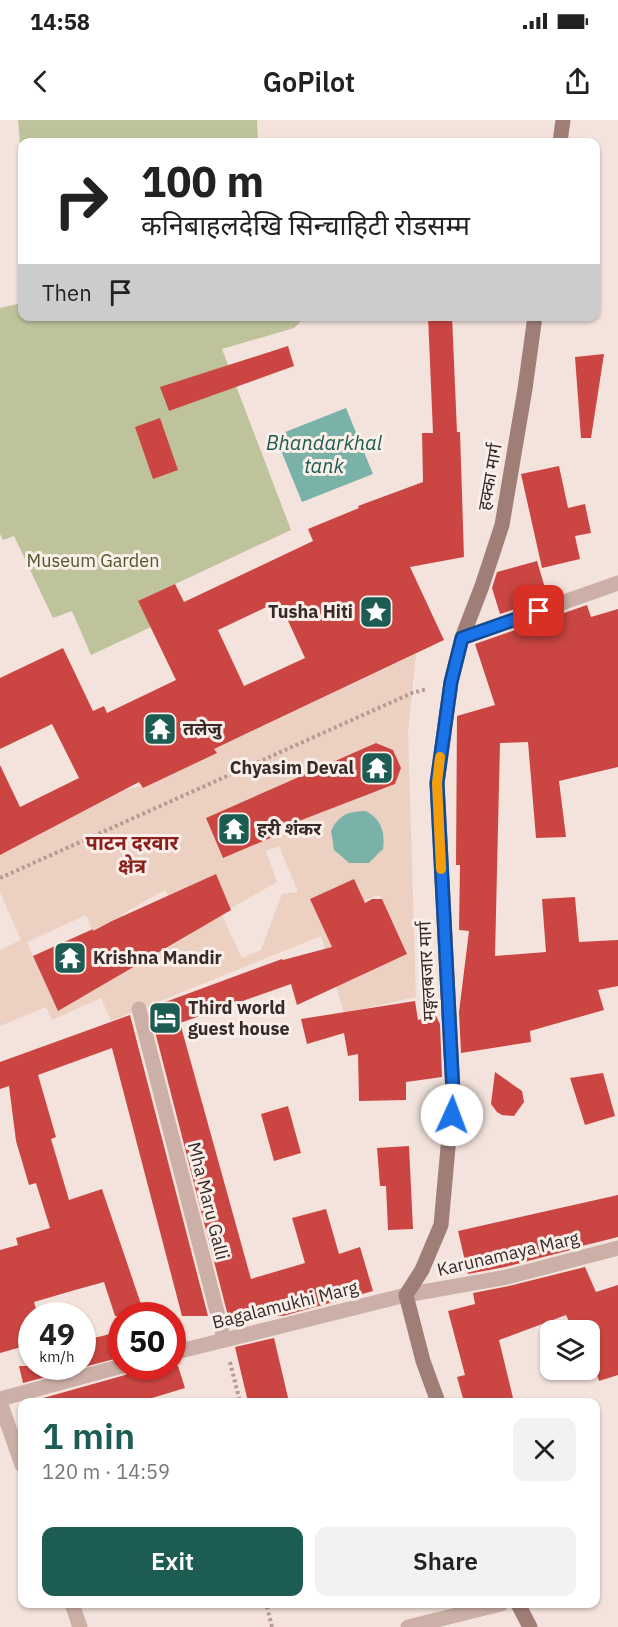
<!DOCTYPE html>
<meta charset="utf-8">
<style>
:root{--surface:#fff;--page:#f2f2f2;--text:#222;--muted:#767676;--accent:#1c5c52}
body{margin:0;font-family:"IBM Plex Sans","Noto Sans Devanagari",sans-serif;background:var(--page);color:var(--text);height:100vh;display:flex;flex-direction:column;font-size:22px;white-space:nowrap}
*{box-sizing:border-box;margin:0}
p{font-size:20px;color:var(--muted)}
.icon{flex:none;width:33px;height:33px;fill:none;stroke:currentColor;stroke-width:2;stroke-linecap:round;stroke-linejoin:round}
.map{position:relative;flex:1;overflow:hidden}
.side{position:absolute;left:18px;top:1278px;width:582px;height:210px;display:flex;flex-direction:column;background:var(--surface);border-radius:12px;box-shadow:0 2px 4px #0004}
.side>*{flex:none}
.top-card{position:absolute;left:18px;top:18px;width:582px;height:183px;border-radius:12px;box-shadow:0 2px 4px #0004;background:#fff;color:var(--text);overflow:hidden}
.tools{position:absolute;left:540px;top:1200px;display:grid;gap:12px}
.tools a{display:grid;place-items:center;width:60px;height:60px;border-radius:12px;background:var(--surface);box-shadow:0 2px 4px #0004;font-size:30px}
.speed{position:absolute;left:18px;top:1182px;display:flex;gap:12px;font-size:30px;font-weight:700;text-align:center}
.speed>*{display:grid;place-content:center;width:78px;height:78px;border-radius:50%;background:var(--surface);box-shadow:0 2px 4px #0004;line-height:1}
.speed small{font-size:15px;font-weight:400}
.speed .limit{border:9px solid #d22;background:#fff;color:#111}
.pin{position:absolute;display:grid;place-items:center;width:51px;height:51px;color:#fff;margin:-26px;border-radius:12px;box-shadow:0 3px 9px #0006}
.me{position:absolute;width:66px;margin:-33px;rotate:2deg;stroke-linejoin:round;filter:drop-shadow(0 0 4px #0008)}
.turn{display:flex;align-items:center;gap:21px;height:126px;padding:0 24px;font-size:27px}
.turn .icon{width:78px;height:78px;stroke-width:2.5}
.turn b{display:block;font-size:42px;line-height:51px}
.then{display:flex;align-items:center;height:57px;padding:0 24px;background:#0003;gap:12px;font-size:22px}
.round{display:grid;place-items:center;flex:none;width:63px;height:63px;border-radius:12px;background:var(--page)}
.overview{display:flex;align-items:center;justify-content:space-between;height:102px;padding:0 24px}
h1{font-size:36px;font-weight:600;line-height:45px;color:var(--accent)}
.button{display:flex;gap:12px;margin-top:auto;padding:12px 24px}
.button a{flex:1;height:69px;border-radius:12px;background:var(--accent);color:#fff;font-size:24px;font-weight:600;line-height:69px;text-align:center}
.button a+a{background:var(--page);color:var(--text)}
.status{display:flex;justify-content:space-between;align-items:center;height:42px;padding:0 30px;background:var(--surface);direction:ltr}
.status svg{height:16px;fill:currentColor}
header{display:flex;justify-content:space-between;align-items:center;height:78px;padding:0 24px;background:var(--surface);font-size:27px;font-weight:600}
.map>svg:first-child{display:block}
.green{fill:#bec39b}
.plaza{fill:#ecd0c2;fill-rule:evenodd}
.water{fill:#7ab2a8}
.building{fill:#cb4642;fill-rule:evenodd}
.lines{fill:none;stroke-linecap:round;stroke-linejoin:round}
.path{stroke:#b89a91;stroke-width:4;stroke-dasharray:3 3;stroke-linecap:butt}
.minor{stroke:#ccb0a7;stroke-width:15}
.tertiary{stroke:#ccb0a7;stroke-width:15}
.secondary{stroke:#a07e78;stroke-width:15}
.route-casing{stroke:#114b97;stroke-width:15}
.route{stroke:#1a73e8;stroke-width:10}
.slow{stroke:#f59e0b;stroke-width:10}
.labels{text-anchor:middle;stroke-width:6;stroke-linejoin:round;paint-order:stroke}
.street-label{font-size:18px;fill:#382a28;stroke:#faeee9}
.park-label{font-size:18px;fill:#51572b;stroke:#faeee9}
.poi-label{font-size:18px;font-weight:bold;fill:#382a28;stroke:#faeee9;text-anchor:start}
.water-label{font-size:20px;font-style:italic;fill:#1c5c52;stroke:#faeee9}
.neighbourhood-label{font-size:20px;font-weight:bold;fill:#8b201d;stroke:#faeee9}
</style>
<div class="status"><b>14:58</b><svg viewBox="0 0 49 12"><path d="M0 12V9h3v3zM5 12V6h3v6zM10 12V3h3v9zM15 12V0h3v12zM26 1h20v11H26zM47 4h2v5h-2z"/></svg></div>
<header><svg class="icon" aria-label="back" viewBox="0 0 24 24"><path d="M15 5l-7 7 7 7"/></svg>GoPilot<svg class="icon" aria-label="share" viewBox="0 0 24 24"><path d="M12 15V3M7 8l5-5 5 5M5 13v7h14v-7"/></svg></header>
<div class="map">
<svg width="618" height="1507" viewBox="0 0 618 1507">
<rect width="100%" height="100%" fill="#f3e3dc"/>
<g class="green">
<path d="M 18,0 L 257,0 L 258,22 L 22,22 L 22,47 Z"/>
<path d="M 22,183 L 22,196 L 305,197 L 294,208 L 222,229 L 291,410 L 139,481 L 151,507 L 91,535 L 72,491 L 53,498 L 14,416 L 3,420 L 0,414 L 0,188 Z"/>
</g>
<path class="plaza" d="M 416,534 L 408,612 L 416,877 L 344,893 L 321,816 L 111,901 L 101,878 L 52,900 L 46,887 L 0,906 L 0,830 L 21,820 L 0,772 L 0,735 L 124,670 L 142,666 L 215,631 L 214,629 L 227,623 ZM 376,623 L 393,630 L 401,648 L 395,664 L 377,672 L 361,666 ZM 335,642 L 350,681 L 296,702 L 282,664 ZM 246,681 L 263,721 L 223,738 L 206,698 ZM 366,691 L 379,702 L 383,709 L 380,733 L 369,743 L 353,743 L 342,738 L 337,733 L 332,721 L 335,703 L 355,693 ZM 279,726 L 298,772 L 282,774 L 261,830 L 242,838 L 220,791 L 233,787 L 277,762 L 266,731 ZM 354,759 L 364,781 L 377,775 L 381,777 L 406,830 L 346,858 L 322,805 L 338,793 L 328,771 ZM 165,770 L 191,814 L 148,839 L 121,795 ZM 86,795 L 112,854 L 53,881 L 27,822 Z"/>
<g class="water">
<path d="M 346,288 L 373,354 L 302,382 L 275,316 Z"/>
<path d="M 366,691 C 382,700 385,712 383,729 L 369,743 L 349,743 L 334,730 L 331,711 C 338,695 349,691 366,691 Z"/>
</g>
<g class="building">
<path d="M 428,196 L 452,196 L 457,312 L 460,312 L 464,437 L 410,447 L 444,520 L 214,629 L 217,633 L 143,668 L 139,662 L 0,735 L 0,645 L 20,687 L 79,658 L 52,604 L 0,629 L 0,558 L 63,528 L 93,591 L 104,586 L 107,593 L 176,560 L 138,481 L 175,464 L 184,482 L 313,421 L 308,409 L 359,388 L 358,386 L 423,362 L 422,313 L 433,313 ZM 279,481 L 305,538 L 244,566 L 218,510 Z"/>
<path d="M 288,226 L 294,246 L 169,291 L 160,267 Z"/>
<path d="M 604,234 L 591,318 L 581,318 L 575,237 Z"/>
<path d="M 160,298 L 178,350 L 153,359 L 135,307 Z"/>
<path d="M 559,346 L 568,388 L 585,384 L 591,413 L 575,416 L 580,439 L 542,448 L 521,354 Z"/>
<path d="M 537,441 L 548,478 L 500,494 L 492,468 L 497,452 Z"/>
<path d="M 587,485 L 591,497 L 618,489 L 618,647 L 559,661 L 566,717 L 536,718 L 528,622 L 500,623 L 495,836 L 546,832 L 542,779 L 575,777 L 579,822 L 618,820 L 618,866 L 598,870 L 604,890 L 530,911 L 531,922 L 461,933 L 459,892 L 469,811 L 459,810 L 460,745 L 456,745 L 457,596 L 495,585 L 475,524 Z"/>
<path d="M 376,623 L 393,630 L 401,648 L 395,664 L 273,711 L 275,716 L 223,738 L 206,698 Z"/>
<path d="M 216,754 L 231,790 L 58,891 L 33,836 L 93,809 L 93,811 L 112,801 Z"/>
<path d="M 354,759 L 365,783 L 372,779 L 382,779 L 407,834 L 297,885 L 291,864 L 180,903 L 251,1159 L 305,1143 L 292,1098 L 326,1089 L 339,1134 L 360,1127 L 373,1171 L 283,1196 L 228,1196 L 149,888 L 282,839 L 283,840 L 332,827 L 310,779 Z"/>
<path d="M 415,881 L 418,900 L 436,896 L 440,904 L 442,957 L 406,962 L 406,980 L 359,981 L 358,934 L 348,936 L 344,913 L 307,924 L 301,899 Z"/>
<path d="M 130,895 L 208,1196 L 182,1196 L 112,928 L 38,955 L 56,1017 L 51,1019 L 69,1080 L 102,1069 L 145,1196 L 115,1196 L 104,1162 L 75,1170 L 34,1182 L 38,1196 L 32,1196 L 32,1224 L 0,1233 L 0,1130 L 18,1125 L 16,1118 L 50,1108 L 36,1063 L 29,1065 L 16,1021 L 9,966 L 0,969 L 0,942 Z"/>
<path d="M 495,952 L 522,971 L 524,982 L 514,996 L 502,995 L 497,992 L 491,984 Z"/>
<path d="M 603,953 L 615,996 L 585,1005 L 570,958 Z"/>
<path d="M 288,986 L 301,1033 L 274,1041 L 261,994 Z"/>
<path d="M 409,1026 L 413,1109 L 388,1110 L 386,1066 L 380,1066 L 377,1028 Z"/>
<path d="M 618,1075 L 618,1117 L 578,1127 L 578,1128 L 505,1147 L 468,1154 L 458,1111 Z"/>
<path d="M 585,1147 L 596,1172 L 618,1165 L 618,1255 L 599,1261 L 590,1232 L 590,1210 L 573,1210 L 566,1195 L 499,1220 L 514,1282 L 464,1282 L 457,1257 L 465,1255 L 448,1191 L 475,1184 L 473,1173 L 509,1166 Z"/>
<path d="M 122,1211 L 122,1237 L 23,1263 L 19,1246 L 82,1246 L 82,1221 Z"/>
<path d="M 274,1218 L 289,1282 L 248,1282 L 235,1227 Z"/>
<path d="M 131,1246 L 178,1246 L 185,1268 L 139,1282 L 29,1282 L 125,1255 L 129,1252 Z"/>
</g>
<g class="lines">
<g class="path">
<path d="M 0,758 L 412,573 L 427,569"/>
<path d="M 230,1242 L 240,1282"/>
<path d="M 272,1507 L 267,1487 L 280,1484"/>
</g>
<g class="minor">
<path d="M 139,889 L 224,1219"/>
<path d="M 172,1233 L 406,1175 L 507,1157 L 618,1128"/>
<path d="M 0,1279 L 122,1246"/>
<path d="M 0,1282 L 22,1345"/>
<path d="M 72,1484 L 80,1507"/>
<path d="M 408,1507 L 501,1484"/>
</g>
<path class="tertiary" d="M 462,518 L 618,463"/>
<g class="secondary">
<path d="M 560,22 L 563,0"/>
<path d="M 438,1282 L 423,1241 L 406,1175 L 422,1150 L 441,1105 L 453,972 L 437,663 L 451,562 L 462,518 L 482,466 L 502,405 L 525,269 L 535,196"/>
<path d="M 518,1484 L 530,1507"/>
</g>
</g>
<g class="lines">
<g class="route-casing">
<path id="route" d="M 452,995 L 453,972 L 437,663 L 451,562 L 462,518 L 539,491"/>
</g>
<use href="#route" class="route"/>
<path class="slow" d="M 440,637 L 437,663 L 441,749"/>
</g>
<defs>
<g id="sight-square" transform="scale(1.725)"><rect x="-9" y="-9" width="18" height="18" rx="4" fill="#1c5c52" stroke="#faeee9"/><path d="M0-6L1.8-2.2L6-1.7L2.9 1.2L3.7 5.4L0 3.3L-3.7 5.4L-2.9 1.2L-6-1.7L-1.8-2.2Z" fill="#fff"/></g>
<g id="temple-square" transform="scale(1.725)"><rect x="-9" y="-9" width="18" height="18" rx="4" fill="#1c5c52" stroke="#faeee9"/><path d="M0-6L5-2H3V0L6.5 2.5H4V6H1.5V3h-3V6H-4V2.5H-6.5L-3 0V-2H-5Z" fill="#fff"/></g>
<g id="hotel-square" transform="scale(1.725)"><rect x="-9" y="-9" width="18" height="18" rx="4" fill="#1c5c52" stroke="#faeee9"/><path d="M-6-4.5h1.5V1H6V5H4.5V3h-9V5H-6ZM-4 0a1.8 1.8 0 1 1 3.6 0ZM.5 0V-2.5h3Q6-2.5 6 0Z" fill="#fff"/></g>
</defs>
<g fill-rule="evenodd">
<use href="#sight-square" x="376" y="492"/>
<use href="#temple-square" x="160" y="609"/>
<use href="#temple-square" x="377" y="648"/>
<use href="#temple-square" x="234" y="709"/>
<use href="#temple-square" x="70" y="838"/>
<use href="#hotel-square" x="165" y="898"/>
</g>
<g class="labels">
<g class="street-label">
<text transform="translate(490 357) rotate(-80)" y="6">हक्का मार्ग</text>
<text transform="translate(427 851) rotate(-93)" y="6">मङ्गलबजार मार्ग</text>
<text transform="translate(208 1081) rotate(76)" y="6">Mha Maru Galli</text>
<text transform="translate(508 1134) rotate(-13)" y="6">Karunamaya Marg</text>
<text transform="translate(285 1185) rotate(-14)" y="6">Bagalamukhi Marg</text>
</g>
<g class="park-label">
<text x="93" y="447">Museum Garden</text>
</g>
<g class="poi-label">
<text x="353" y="498" text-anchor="end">Tusha Hiti</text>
<text x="183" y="615">तलेजु</text>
<text x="354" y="654" text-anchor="end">Chyasim Deval</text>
<text x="257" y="715">हरी शंकर</text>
<text x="93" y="844">Krishna Mandir</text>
<text x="188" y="894">Third world<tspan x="188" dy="21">guest house</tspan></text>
</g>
<g class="water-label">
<text x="324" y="330">Bhandarkhal<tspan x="324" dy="23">tank</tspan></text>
</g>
<g class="neighbourhood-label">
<text x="132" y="730">पाटन दरवार<tspan x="132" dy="23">क्षेत्र</tspan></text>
</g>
</g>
</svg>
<div class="tools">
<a><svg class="icon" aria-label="layers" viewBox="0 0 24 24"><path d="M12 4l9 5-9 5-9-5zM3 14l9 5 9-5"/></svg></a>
</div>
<div class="speed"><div>49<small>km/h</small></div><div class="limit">50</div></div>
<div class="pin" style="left:539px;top:491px;background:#d93025"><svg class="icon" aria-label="arrive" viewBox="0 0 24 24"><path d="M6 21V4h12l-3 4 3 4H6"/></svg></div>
<svg class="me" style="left:452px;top:995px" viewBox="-20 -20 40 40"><circle r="19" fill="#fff"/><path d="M0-13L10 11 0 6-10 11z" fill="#1a73e8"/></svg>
<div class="top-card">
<div class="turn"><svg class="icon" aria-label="right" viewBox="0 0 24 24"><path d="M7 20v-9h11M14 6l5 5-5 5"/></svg><div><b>100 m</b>कनिबाहलदेखि सिन्चाहिटी रोडसम्म</div></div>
<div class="then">Then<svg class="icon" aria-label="arrive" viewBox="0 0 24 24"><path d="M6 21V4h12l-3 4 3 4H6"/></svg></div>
</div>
<section class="side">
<div class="overview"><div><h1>1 min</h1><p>120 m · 14:59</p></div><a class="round"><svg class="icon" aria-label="close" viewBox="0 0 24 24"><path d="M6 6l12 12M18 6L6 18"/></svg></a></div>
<div class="button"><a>Exit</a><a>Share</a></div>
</section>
</div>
